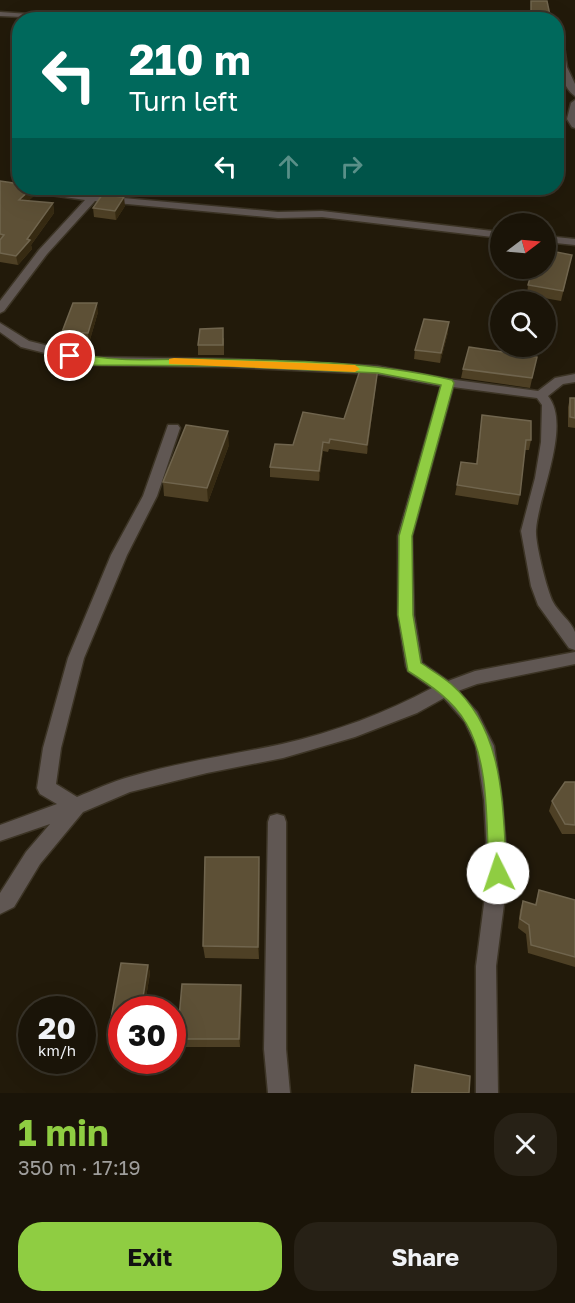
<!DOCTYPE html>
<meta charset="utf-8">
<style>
:root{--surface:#1a1408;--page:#272116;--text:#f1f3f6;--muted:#9f9e9c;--line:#383329;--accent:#8fcd42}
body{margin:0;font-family:"Golos Text",sans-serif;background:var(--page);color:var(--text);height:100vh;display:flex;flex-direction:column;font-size:22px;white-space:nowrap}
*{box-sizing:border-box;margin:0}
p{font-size:20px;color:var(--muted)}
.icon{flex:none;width:33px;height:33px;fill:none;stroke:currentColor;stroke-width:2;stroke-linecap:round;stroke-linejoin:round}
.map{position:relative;height:1093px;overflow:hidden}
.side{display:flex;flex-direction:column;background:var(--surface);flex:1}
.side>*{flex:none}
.guide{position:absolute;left:12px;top:12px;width:552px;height:183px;border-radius:24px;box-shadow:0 6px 24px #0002,0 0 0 2px var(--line);background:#00695c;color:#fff;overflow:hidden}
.needle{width:39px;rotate:74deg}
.tools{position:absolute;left:490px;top:213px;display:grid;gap:12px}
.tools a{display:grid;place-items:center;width:66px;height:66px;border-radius:50%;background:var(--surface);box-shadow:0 6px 24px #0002,0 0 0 2px var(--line);font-size:30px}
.speed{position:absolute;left:18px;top:996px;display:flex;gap:12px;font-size:30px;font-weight:700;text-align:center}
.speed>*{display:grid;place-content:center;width:78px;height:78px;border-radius:50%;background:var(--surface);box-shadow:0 6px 24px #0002,0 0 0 2px var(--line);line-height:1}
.speed small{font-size:15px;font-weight:400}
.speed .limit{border:9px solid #d22;background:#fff;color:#111}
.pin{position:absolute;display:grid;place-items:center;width:51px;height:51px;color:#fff;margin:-26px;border:3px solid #fff;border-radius:50%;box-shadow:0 2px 6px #0007}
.me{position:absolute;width:66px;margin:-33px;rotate:356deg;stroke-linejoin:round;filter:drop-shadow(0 0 4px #0008)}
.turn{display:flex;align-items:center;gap:21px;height:126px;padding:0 18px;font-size:27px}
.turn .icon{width:78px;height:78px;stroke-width:2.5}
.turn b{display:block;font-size:42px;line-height:51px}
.lanes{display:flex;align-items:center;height:57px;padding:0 18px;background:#0003;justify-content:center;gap:30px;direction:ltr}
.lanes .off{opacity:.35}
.round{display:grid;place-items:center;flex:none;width:63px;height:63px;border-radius:24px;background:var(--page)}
.summary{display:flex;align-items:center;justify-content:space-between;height:102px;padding:0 18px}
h1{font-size:36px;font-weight:700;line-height:45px;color:var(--accent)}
.cta{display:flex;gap:12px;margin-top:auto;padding:12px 18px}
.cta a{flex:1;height:69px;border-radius:24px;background:var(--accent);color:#111;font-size:24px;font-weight:700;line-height:69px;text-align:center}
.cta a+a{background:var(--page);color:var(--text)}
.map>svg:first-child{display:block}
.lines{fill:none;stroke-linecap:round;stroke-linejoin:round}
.minor-casing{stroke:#3c3425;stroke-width:3}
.minor{fill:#605753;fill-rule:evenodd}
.wall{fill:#4e4025}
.shaded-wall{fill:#362a12}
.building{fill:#5d5036;stroke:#70654e;stroke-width:1.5}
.route{fill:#8fcd42;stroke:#5d852b;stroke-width:1.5}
.slow{fill:#f59e0b}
</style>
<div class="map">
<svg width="575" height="1093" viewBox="0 0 575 1093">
<rect width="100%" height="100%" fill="#221a0a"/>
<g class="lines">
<g class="minor-casing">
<g id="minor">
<path d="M 0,12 L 88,18 L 92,20 L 0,16 Z"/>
<path d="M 556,43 L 564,46 L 567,67 L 575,84 L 575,96 C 561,87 556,58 556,43 Z"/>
<path d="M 575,100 L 575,128 L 572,127 L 567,119 L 571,103 Z"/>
<path d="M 20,185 L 20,188 L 38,188 L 90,195 L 97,188 L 107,188 L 101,196 L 278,212 L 322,211 L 501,232 L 501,238 L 322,217 L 278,218 L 95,201 L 47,254 L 4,311 L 0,313 L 0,301 L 39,250 L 85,200 L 16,190 L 15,188 Z"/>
<path d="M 546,236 L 575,239 L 575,245 L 546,242 Z"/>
<path d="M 0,323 L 29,341 L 93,357 L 228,359 L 377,366 L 448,379 L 538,391 L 555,378 L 575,374 L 575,382 L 563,384 L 548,396 C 572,425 538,496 536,530 C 535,543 547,590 553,602 C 558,612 571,621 575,632 C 575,637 575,645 575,650 L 569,648 L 538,605 L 531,586 L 521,531 L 535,478 L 541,442 L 542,405 L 537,398 L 453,387 L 412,536 L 414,615 L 422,663 L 448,681 L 475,671 L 575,652 L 575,664 L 477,684 L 458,691 L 477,712 L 494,746 L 502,800 L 508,873 L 496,966 L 498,1093 L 476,1093 L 476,966 L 488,873 L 484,800 L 476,746 L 465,722 L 444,698 L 417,713 L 355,737 L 283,758 L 207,773 L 130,792 L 83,812 L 40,864 L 14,907 L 0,914 L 0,893 L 26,852 L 50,824 L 0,841 L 0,825 L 57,804 L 40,794 L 37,788 L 43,748 L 68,658 L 111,555 L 143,496 L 168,425 L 178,425 L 180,428 L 157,496 L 127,555 L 84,658 L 61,748 L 56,784 L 77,797 C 94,790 111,782 129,777 C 179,762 231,755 282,744 C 334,732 386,713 432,688 L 408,671 L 406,666 L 398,615 L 398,536 L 441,386 L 377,374 L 228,367 L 93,365 L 21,347 L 0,332 Z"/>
<path d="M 277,814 L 284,816 L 286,822 L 286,1049 L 290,1093 L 268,1093 L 264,1049 L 268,822 L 270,816 Z"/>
</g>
</g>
<use href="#minor" class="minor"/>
</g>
<g class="wall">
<path d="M 0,181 L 35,195 L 28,201 L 53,203 L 54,213 L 31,245 L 32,249 L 18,265 L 0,262 Z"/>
<path d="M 109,188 L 138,188 L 132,197 L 110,195 Z"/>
<path d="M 125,206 L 116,220 L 94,217 L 93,208 Z"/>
<path d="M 572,255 L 561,301 L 527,295 L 528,285 Z"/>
<path d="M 98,312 L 89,343 L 64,341 L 62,332 Z"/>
<path d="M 448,332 L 440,363 L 414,359 L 415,350 Z"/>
<path d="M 224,338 L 224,355 L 198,355 L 198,345 Z"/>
<path d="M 537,357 L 530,388 L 461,378 L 463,369 Z"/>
<path d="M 378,368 L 367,454 L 329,449 L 328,452 L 323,451 L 319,481 L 270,477 L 270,467 L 344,419 Z"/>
<path d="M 570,398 L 575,398 L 575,428 L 568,427 L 568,407 Z"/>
<path d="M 482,415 L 531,440 L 529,450 L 525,450 L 520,495 L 518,505 L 455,495 L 461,462 L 476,464 Z"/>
<path d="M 229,445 L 208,502 L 164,496 L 163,482 Z"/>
<path d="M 575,782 L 575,834 L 562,834 L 549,811 L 552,801 Z"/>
<path d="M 260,871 L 259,959 L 205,958 L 203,946 Z"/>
<path d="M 539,890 L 575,900 L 575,967 L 528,953 L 526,934 L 518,928 L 520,910 L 523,901 L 535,905 Z"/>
<path d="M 121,963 L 148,965 L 150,973 L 144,1010 L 122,1010 L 122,1044 L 111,1043 L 108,1035 Z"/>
<path d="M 242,993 L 240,1047 L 172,1047 L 172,1018 L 179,1018 Z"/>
<path d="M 415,1065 L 469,1093 L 411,1093 Z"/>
</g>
<g class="shaded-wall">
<path d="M 32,188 L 33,188 L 35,195 L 20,209 L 19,200 Z"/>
<path d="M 131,188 L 138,188 L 132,197 Z"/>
<path d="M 124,197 L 125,206 L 116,220 L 115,211 Z"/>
<path d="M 53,203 L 54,213 L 31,245 L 32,249 L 18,265 L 16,256 Z"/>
<path d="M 97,303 L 98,312 L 89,343 L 88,333 Z"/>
<path d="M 449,322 L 448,332 L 440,363 L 441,353 Z"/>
<path d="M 378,368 L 377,377 L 367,454 L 367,445 Z"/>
<path d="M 228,431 L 229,445 L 208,502 L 207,488 Z"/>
<path d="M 323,442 L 323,451 L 319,481 L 319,471 Z"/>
<path d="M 259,857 L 260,871 L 259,959 L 258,947 Z"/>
<path d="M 148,965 L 150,973 L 144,1010 L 141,1010 Z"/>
<path d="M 241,985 L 242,993 L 240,1047 L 239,1039 Z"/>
</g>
<g class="building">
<path d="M 531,1 L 547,1 L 551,20 L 531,20 Z"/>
<path d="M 0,181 L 20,184 L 20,188 L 32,188 L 19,200 L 53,203 L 27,239 L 30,240 L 16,256 L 0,253 L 0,240 L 4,235 L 0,234 Z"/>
<path d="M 102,195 L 124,197 L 115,211 L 93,208 Z"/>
<path d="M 546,250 L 572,255 L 563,291 L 528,285 L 533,268 L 546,268 Z"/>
<path d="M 73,303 L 97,303 L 88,333 L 62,332 Z"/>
<path d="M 424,319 L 449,322 L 441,353 L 415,350 Z"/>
<path d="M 223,328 L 223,345 L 198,345 L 200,329 Z"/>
<path d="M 469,347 L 537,357 L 532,378 L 463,369 Z"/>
<path d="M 361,367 L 378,368 L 367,445 L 330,439 L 329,443 L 323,442 L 319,471 L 270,467 L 275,444 L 293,445 L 303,412 L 344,419 Z"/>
<path d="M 570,398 L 575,398 L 575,418 L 570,417 Z"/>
<path d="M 482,415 L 531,421 L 531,440 L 526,440 L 520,495 L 457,485 L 461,462 L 477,464 Z"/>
<path d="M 186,425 L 228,431 L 207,488 L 163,482 Z"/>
<path d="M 565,782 L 575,782 L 575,825 L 565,824 L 552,801 Z"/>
<path d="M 205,857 L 259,857 L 258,947 L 203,946 Z"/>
<path d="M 539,890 L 575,900 L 575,957 L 531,945 L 529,925 L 520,919 L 523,901 L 536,905 Z"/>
<path d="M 121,963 L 148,965 L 141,1010 L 122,1010 L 122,1036 L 108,1035 Z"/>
<path d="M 182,984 L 241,985 L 239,1039 L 172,1039 L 172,1018 L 179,1018 Z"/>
<path d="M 415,1065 L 470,1076 L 469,1093 L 412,1093 Z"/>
</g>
<path class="route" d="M 70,352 C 113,363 159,359 202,359 C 285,360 371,361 452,380 L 454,383 L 412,536 L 413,615 L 421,663 C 431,670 442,676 451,684 C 506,732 502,807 507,873 L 504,879 L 498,881 L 492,879 L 489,873 C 486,827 490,763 466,723 C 453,700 430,685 408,671 L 398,615 L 399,536 L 441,385 L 378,373 L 228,366 L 93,365 L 67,358 L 65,356 Z"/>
<path class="slow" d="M 174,358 L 355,365 L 360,369 L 355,372 L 169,364 L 169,359 Z"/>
</svg>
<div class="tools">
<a><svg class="needle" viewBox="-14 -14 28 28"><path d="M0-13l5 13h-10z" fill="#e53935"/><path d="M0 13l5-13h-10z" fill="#9f9e9c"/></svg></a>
<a><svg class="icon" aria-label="search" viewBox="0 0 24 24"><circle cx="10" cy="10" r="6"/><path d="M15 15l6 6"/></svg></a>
</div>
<div class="speed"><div>20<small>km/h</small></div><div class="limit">30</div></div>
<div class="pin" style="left:70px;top:356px;background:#d93025"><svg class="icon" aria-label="arrive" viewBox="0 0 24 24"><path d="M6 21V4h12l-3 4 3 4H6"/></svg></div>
<svg class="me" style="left:498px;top:873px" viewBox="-20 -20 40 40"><circle r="19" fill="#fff"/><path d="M0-13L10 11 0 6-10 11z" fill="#8fcd42"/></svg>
<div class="guide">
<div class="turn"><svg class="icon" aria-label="left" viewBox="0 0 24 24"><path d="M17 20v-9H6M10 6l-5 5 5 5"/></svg><div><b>210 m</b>Turn left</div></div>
<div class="lanes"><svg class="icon" aria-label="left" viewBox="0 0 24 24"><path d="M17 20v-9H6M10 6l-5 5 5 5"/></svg><svg class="icon off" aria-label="ahead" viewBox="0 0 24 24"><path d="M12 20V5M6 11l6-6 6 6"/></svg><svg class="icon off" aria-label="right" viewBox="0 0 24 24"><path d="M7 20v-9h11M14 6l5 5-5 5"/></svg></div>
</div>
</div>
<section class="side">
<div class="summary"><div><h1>1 min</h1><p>350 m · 17:19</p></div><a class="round"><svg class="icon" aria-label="close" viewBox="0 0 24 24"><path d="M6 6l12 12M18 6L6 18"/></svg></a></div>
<div class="cta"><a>Exit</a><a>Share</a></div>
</section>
